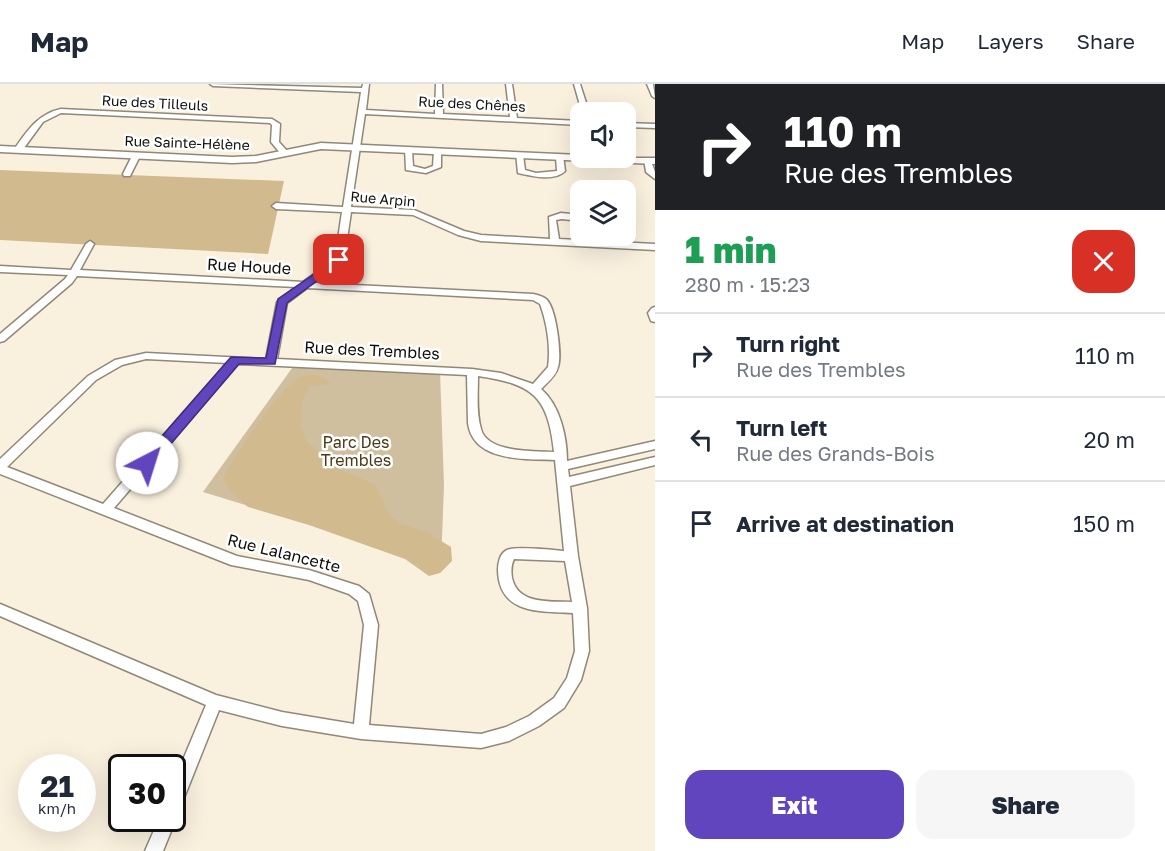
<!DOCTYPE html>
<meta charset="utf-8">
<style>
:root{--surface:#fff;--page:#f6f6f7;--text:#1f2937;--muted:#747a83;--line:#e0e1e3;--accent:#6145be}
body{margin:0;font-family:"Golos Text",sans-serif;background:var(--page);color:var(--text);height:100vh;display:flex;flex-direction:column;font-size:22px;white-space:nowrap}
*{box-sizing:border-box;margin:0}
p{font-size:20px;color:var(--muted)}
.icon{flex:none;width:33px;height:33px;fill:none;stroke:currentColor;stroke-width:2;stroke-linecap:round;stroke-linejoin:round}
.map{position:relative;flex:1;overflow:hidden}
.panel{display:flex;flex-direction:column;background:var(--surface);width:510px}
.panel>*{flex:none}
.top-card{background:#202124;color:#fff;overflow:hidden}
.controls{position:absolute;left:570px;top:18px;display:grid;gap:12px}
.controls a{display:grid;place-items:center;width:66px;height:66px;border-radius:12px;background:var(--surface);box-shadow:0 6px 24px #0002;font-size:30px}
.speed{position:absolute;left:18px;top:670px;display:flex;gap:12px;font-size:30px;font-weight:700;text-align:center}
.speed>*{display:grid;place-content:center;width:78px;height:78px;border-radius:50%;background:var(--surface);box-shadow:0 6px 24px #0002;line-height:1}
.speed small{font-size:15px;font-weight:400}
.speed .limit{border:3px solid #111;border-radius:9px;background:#fff;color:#111}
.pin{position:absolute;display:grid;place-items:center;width:51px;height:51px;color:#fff;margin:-26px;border-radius:12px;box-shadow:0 3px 9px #0006}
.me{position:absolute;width:66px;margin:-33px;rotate:40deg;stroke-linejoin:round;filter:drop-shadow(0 0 4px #0008)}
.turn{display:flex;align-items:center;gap:21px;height:126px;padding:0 30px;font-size:27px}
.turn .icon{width:78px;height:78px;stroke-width:2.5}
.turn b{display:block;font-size:42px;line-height:51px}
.round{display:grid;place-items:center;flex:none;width:63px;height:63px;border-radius:18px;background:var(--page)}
.summary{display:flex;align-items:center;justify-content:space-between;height:102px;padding:0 30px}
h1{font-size:36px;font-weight:800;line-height:45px;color:#1e9e55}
.button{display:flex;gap:12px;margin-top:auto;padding:12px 30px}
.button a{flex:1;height:69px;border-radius:18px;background:var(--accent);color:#fff;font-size:24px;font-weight:800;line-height:69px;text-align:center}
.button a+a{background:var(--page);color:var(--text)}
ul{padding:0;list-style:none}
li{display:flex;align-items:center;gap:18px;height:84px;padding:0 30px;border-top:2px solid var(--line)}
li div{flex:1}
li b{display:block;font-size:22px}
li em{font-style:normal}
header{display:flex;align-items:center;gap:36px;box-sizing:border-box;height:84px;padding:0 30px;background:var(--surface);border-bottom:2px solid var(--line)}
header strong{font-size:28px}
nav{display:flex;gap:33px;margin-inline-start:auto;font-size:21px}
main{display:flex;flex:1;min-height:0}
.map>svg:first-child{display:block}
.green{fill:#cfbf9f}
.forest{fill:#d1ba8d}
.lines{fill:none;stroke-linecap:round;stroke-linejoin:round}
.minor-casing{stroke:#908878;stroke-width:3}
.tertiary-casing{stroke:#908878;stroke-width:3}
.minor{fill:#fff;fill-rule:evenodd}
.tertiary{fill:#fff;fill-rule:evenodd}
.route{fill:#6145be;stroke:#3f2d7c;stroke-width:1.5}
.labels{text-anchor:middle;stroke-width:5;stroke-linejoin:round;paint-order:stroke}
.far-street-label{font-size:14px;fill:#100d08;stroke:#fff}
.street-label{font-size:16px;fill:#100d08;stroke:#fff}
.park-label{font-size:16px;fill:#4b3a15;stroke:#fff}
</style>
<header>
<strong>Map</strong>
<nav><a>Map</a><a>Layers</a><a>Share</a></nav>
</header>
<main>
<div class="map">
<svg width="655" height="767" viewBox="0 0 655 767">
<rect width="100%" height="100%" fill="#f9f0de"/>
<path class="green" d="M 295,280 L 440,287 L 444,401 L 441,481 L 203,408 Z"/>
<g class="forest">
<path d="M 0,86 L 284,97 L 268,170 L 0,156 Z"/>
<path d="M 315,291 L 325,294 L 330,300 L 309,302 L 302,319 L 301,341 L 306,357 L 341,386 L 376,401 L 388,429 L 400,440 L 425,447 L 451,463 L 452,477 L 440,489 L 429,492 L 405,475 L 309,441 L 248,423 L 228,405 L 223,394 C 235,372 280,302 301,293 C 305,291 311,291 315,291 Z"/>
</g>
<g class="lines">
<g class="minor-casing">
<g id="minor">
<path d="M 210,0 L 362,4 L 363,0 L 369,0 L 366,26 L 435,30 L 436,0 L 442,0 L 443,30 L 510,33 L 506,0 L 512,0 L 517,34 L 580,37 L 580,41 L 365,30 L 351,123 L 414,126 L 464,147 L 481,151 L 550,155 L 549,133 L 561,129 L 580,131 L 580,137 L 562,135 L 556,136 L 559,155 L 655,160 L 655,166 L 481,157 L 458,151 L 413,131 L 351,128 L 344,176 L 314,199 L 533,210 C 537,211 542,212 546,215 C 556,223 562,271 558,283 C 556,292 547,299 541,305 C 560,321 567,353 567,377 L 655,357 L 655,365 L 568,385 L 569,393 L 655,373 L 655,381 L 570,402 L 578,472 L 587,524 L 589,567 L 581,596 L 564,624 L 539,642 L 509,657 L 481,664 L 361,655 L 282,642 L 219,626 L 178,729 L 174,730 L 176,735 L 163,767 L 145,767 L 159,735 L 172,735 L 172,702 L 206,621 L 0,532 L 0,520 L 216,611 L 282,628 L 354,640 L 364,541 L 358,517 L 349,510 L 309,496 L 231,481 L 0,390 L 0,375 L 88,292 L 115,276 L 146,269 L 266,275 L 277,218 L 296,203 L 77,192 L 72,199 L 4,257 L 0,258 L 0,250 L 65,195 L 68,191 L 0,188 L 0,182 L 71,186 L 86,160 L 90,157 L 94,160 L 80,186 L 303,198 L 335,175 L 342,128 L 276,125 L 272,122 L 276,119 L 343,123 L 361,8 L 213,2 ZM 307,204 L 533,216 L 540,220 C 547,239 551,263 548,283 L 533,300 L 501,289 L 472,285 L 277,275 L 287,219 ZM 146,275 L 227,279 L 103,420 L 7,383 L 96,296 L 122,281 ZM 238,280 L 467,291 L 468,339 C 473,378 525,375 555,376 L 564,467 C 553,466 515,462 507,466 C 500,469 498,479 498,486 C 499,531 541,527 573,529 L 575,567 L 567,594 L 554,614 L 529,632 L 506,643 L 481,650 L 369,641 L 378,541 L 369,510 L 359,502 L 309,486 L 237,472 L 114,424 ZM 478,292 C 532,300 548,311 554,368 C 534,367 487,369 481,345 C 476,329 478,309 478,292 ZM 514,475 L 565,477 L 572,518 C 550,517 518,521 512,494 C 511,487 511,481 514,475 Z"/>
<path d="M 574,0 L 580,0 L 589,28 L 582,28 Z"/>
<path d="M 647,0 L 653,0 L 655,14 L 652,12 Z"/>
<path d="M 61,25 L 272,35 L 280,40 L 279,58 L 288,68 L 281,70 L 271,58 L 272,41 L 270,39 L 61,29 L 43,38 L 21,68 L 15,68 L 15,64 C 28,46 38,30 61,25 Z"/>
<path d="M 626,39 L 655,40 L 655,44 L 626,43 Z"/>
<path d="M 405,64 L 412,66 L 413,82 L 425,85 L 433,82 L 434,67 L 441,65 L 441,83 L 426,89 L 406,86 Z"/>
<path d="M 516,69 L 523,71 L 525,86 L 536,89 L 557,87 L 556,73 L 563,71 L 565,87 C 554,98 532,92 518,89 Z"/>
<path d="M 133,70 L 140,72 L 130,92 L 124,92 L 123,90 Z"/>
<path d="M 644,75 L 651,77 L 655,88 L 655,95 L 646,88 Z"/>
<path d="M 655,223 L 655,238 L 651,237 L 648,229 L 652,224 Z"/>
</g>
</g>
<g class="tertiary-casing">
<path id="tertiary" d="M 321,59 L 580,71 L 580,74 L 655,74 L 655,80 L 321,65 L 256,78 L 232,79 L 0,68 L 0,62 L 232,73 L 256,72 Z"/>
</g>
<use href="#minor" class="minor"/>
<use href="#tertiary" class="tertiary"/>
</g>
<path class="route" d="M 339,173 L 344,176 L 343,178 L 287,219 L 275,280 L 239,280 L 152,382 L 142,382 L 140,379 L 142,375 L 231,273 L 266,274 L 278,215 Z"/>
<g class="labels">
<g class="far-street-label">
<text transform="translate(155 19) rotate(3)" y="5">Rue des Tilleuls</text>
<text transform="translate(472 20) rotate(3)" y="5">Rue des Chênes</text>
<text transform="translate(187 59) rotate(2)" y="5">Rue Sainte-Hélène</text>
<text transform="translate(383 115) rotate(5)" y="5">Rue Arpin</text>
</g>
<g class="street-label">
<text transform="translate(249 182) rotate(3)" y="6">Rue Houde</text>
<text transform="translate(372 266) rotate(3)" y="6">Rue des Trembles</text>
<text transform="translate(284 469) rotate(14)" y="6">Rue Lalancette</text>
</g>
<g class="park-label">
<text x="356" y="364">Parc Des<tspan x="356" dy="18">Trembles</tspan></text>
</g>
</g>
</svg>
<div class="controls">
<a><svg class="icon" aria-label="sound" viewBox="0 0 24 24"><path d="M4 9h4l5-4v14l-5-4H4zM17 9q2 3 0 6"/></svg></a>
<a><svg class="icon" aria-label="layers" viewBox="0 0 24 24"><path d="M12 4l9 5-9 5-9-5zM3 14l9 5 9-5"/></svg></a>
</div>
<div class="speed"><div>21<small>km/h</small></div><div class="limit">30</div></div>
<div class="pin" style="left:339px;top:176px;background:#d93025"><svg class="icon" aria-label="arrive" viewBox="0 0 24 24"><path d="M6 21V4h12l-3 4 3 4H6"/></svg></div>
<svg class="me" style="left:147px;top:379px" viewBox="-20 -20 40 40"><circle r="19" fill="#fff"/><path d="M0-13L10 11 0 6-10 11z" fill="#6145be"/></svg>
</div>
<section class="panel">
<div class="top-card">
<div class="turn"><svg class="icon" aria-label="right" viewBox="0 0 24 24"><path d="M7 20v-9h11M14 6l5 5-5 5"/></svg><div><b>110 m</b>Rue des Trembles</div></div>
</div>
<div class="summary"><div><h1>1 min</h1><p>280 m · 15:23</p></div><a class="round" style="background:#d93025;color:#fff"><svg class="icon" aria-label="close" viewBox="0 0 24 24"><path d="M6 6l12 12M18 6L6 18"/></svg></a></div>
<ul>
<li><svg class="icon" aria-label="right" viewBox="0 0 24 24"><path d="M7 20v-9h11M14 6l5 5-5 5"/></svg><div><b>Turn right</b><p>Rue des Trembles</p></div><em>110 m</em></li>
<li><svg class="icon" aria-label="left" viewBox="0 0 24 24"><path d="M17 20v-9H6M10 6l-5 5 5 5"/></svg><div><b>Turn left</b><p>Rue des Grands-Bois</p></div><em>20 m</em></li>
<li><svg class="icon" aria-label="arrive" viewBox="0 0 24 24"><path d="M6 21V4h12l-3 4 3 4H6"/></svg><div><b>Arrive at destination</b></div><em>150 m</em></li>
</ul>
<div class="button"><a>Exit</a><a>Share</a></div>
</section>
</main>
